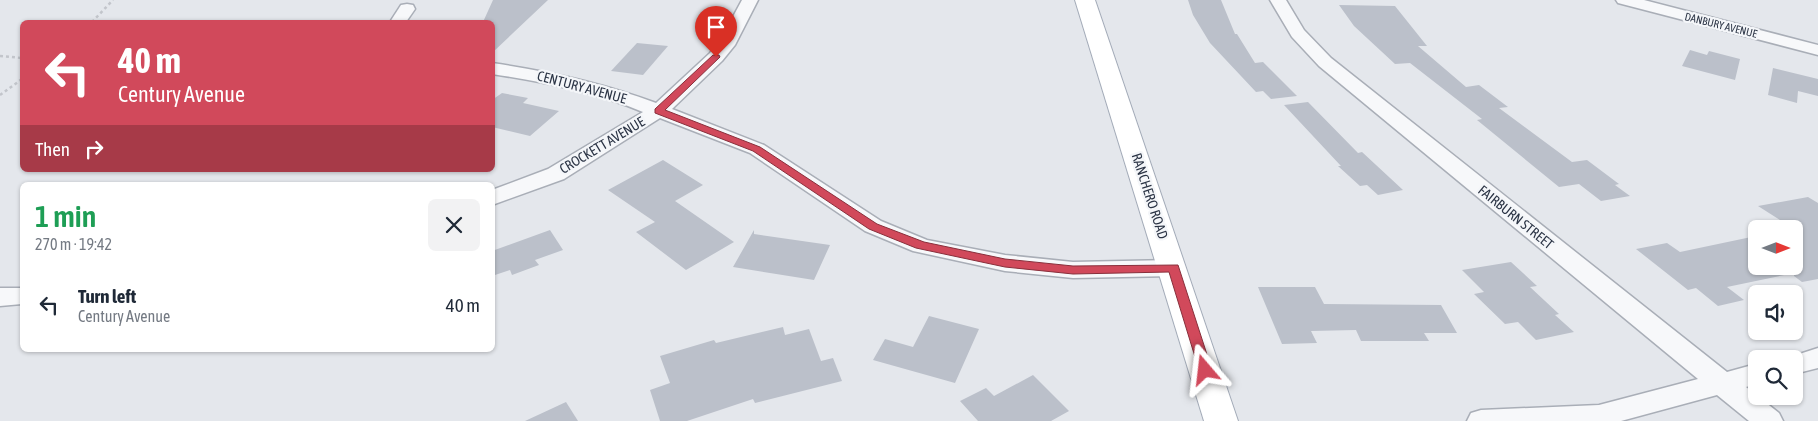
<!DOCTYPE html>
<meta charset="utf-8">
<style>
:root{--surface:#fff;--page:#f2f2f3;--text:#1f2937;--muted:#747a83}
body{margin:0;font-family:"Asap Condensed",sans-serif;background:var(--page);color:var(--text);height:100vh;display:flex;flex-direction:column;font-size:19px;white-space:nowrap}
*{box-sizing:border-box;margin:0}
p{font-size:16px;color:var(--muted)}
.icon{flex:none;width:28px;height:28px;fill:none;stroke:currentColor;stroke-width:2;stroke-linecap:round;stroke-linejoin:round}
.map{position:relative;flex:1;overflow:hidden}
.sheet{position:absolute;left:20px;top:182px;width:475px;height:170px;display:flex;flex-direction:column;background:var(--surface);border-radius:8px;box-shadow:0 1px 4px #0004}
.sheet>*{flex:none}
.top-card{position:absolute;left:20px;top:20px;width:475px;height:152px;border-radius:8px;box-shadow:0 1px 4px #0004;background:#d1495b;color:#fff;overflow:hidden}
.needle{width:32px;rotate:90deg}
.tools{position:absolute;left:1748px;top:220px;display:grid;gap:10px}
.tools a{display:grid;place-items:center;width:55px;height:55px;border-radius:8px;background:var(--surface);box-shadow:0 1px 4px #0004;font-size:25px}
.pin{position:absolute;display:grid;place-items:center;width:42px;height:42px;color:#fff;margin:-51px -21px;border-radius:50% 50% 50% 0;rotate:-45deg;box-shadow:0 0 5px #0007}
.pin .icon{rotate:45deg}
.me{position:absolute;width:55px;margin:-28px;rotate:343deg;stroke-linejoin:round;filter:drop-shadow(0 0 4px #0008)}
.turn{display:flex;align-items:center;gap:18px;height:105px;padding:0 15px;font-size:22px}
.turn .icon{width:65px;height:65px;stroke-width:2.5}
.turn b{display:block;font-size:35px;line-height:42px}
.then{display:flex;align-items:center;height:48px;padding:0 15px;background:#0003;gap:10px;font-size:19px}
.round{display:grid;place-items:center;flex:none;width:52px;height:52px;border-radius:8px;background:var(--page)}
.head{display:flex;align-items:center;justify-content:space-between;height:85px;padding:0 15px}
h1{font-size:30px;font-weight:600;line-height:38px;color:#1e9e55}
ul{padding:0;list-style:none}
li{display:flex;align-items:center;gap:15px;height:75px;padding:0 15px}
li div{flex:1}
li b{display:block;font-size:19px}
li em{font-style:normal}
.map>svg:first-child{display:block}
.building{fill:#bbc0ca}
.lines{fill:none;stroke-linecap:round;stroke-linejoin:round}
.minor-casing{stroke:#a9aeb7;stroke-width:3}
.major-casing{stroke:#a3abb8;stroke-width:2}
.path{stroke:#c2c5cb;stroke-width:2.5;stroke-dasharray:3 3;stroke-linecap:butt}
.minor{fill:#f7f8fa;fill-rule:evenodd}
.major{fill:#fff;fill-rule:evenodd}
.route{fill:#d1495b;stroke:#882f3b}
.labels{text-anchor:middle;stroke-width:4.5;stroke-linejoin:round;paint-order:stroke}
.far-street-label{font-size:11px;fill:#2b3445;stroke:#f4f6f9}
.street-label{font-size:14px;fill:#2b3445;stroke:#f4f6f9}
</style>
<div class="map">
<svg width="1818" height="421" viewBox="0 0 1818 421">
<rect width="100%" height="100%" fill="#e4e7ec"/>
<g class="building">
<path d="M 493,0 L 548,0 L 492,53 L 492,22 L 483,22 Z"/>
<path d="M 1188,0 L 1221,0 L 1235,34 L 1237,34 L 1255,63 L 1263,62 L 1297,96 L 1271,99 L 1263,91 L 1256,92 L 1210,43 L 1193,15 Z"/>
<path d="M 1339,5 L 1395,6 L 1427,46 L 1418,46 L 1466,87 L 1479,85 L 1508,107 L 1499,108 L 1572,162 L 1587,160 L 1619,184 L 1615,185 L 1630,196 L 1601,201 L 1579,184 L 1559,187 L 1477,120 L 1482,119 L 1410,63 L 1395,64 L 1354,26 Z"/>
<path d="M 637,43 L 668,46 L 643,75 L 611,71 Z"/>
<path d="M 1690,50 L 1707,55 L 1709,51 L 1740,59 L 1735,80 L 1682,66 Z"/>
<path d="M 1773,68 L 1818,79 L 1818,96 L 1798,91 L 1797,103 L 1768,95 Z"/>
<path d="M 502,93 L 528,98 L 523,103 L 559,111 L 530,136 L 492,127 L 492,100 Z"/>
<path d="M 1308,102 L 1358,153 L 1362,152 L 1403,190 L 1378,195 L 1367,185 L 1360,186 L 1338,166 L 1341,166 L 1284,105 Z"/>
<path d="M 663,160 L 703,185 L 675,201 L 734,242 L 686,270 L 636,232 L 655,222 L 608,190 Z"/>
<path d="M 1808,197 L 1818,203 L 1818,279 L 1802,282 L 1794,276 L 1794,229 L 1758,206 Z"/>
<path d="M 550,230 L 563,250 L 535,260 L 539,265 L 512,275 L 510,270 L 492,276 L 492,251 Z"/>
<path d="M 754,230 L 754,234 L 830,245 L 814,280 L 733,267 Z"/>
<path d="M 1756,236 L 1756,266 L 1788,266 L 1789,274 L 1727,287 L 1744,300 L 1718,306 L 1696,288 L 1688,290 L 1636,249 L 1667,243 L 1680,252 Z"/>
<path d="M 1511,262 L 1537,286 L 1530,287 L 1559,314 L 1555,315 L 1574,332 L 1536,340 L 1518,322 L 1505,324 L 1474,294 L 1484,292 L 1462,270 Z"/>
<path d="M 1258,287 L 1315,287 L 1324,304 L 1441,305 L 1457,333 L 1424,333 L 1429,341 L 1361,341 L 1356,330 L 1311,331 L 1317,343 L 1282,344 Z"/>
<path d="M 929,316 L 979,329 L 955,383 L 873,360 L 885,339 L 913,347 Z"/>
<path d="M 783,327 L 785,335 L 809,329 L 821,361 L 833,358 L 842,381 L 755,403 L 753,399 L 687,421 L 660,421 L 650,390 L 670,383 L 660,356 L 714,340 L 716,343 Z"/>
<path d="M 1033,375 L 1069,411 L 1051,421 L 978,421 L 960,401 L 986,388 L 994,396 Z"/>
<path d="M 566,402 L 578,421 L 525,421 Z"/>
</g>
<g class="lines">
<g class="minor-casing">
<g id="minor">
<path d="M 742,0 L 758,0 L 735,45 L 722,61 L 672,109 L 764,145 L 881,221 L 927,240 L 1005,255 L 1073,262 L 1173,260 L 1182,262 L 1185,268 L 1182,274 L 1173,276 L 1073,278 L 1005,271 L 913,251 L 865,231 L 750,153 L 660,118 L 564,179 L 492,205 L 492,190 L 548,169 L 643,112 C 595,92 544,82 492,74 L 492,63 C 548,71 603,83 656,103 L 710,53 L 721,39 Z"/>
<path d="M 1270,0 L 1286,0 L 1304,30 L 1331,58 L 1727,372 L 1756,364 L 1756,384 L 1746,387 L 1779,413 L 1783,421 L 1749,421 L 1717,395 L 1621,421 L 1467,421 L 1471,413 L 1481,410 L 1599,405 L 1698,379 L 1319,66 L 1292,37 Z"/>
<path d="M 1616,0 L 1644,0 L 1818,45 L 1818,55 L 1618,3 Z"/>
<path d="M 407,4 L 413,5 L 415,9 L 406,22 L 390,22 L 401,5 Z"/>
<path d="M 0,288 L 22,288 L 22,304 L 0,306 Z"/>
<path d="M 1818,348 L 1818,368 L 1794,374 L 1794,359 L 1784,359 Z"/>
</g>
</g>
<g class="major-casing">
<path id="major" d="M 1075,0 L 1095,0 L 1238,421 L 1204,421 Z"/>
</g>
<g class="path">
<path d="M 92,22 L 113,0"/>
<path d="M 0,56 L 22,58"/>
<path d="M 0,95 L 22,79"/>
</g>
<use href="#minor" class="minor"/>
<use href="#major" class="major"/>
</g>
<path class="route" d="M 713,55 L 719,55 L 720,57 L 665,110 L 760,147 L 877,224 L 924,242 L 1005,259 L 1073,266 L 1178,265 L 1212,370 L 1210,374 L 1201,374 L 1199,370 L 1169,272 L 1073,274 L 1005,267 L 916,248 L 869,229 L 753,151 L 655,113 L 655,109 Z"/>
<g class="labels">
<g class="far-street-label">
<text transform="translate(1721 25) rotate(14)" y="4">DANBURY AVENUE</text>
</g>
<g class="street-label">
<text transform="translate(582 87) rotate(15)" y="5">CENTURY AVENUE</text>
<text transform="translate(602 145) rotate(-31)" y="5">CROCKETT AVENUE</text>
<text transform="translate(1150 196) rotate(72)" y="5">RANCHERO ROAD</text>
<text transform="translate(1516 217) rotate(39)" y="5">FAIRBURN STREET</text>
</g>
</g>
</svg>
<div class="tools">
<a><svg class="needle" viewBox="-14 -14 28 28"><path d="M0-13l5 13h-10z" fill="#e53935"/><path d="M0 13l5-13h-10z" fill="#747a83"/></svg></a>
<a><svg class="icon" aria-label="sound" viewBox="0 0 24 24"><path d="M4 9h4l5-4v14l-5-4H4zM17 9q2 3 0 6"/></svg></a>
<a><svg class="icon" aria-label="search" viewBox="0 0 24 24"><circle cx="10" cy="10" r="6"/><path d="M15 15l6 6"/></svg></a>
</div>
<div class="pin" style="left:716px;top:57px;background:#d93025"><svg class="icon" aria-label="arrive" viewBox="0 0 24 24"><path d="M6 21V4h12l-3 4 3 4H6"/></svg></div>
<svg class="me" style="left:1205px;top:370px" viewBox="-20 -20 40 40"><path d="M0-17L14 15 0 8-14 15z" fill="#d1495b" stroke="#fff" stroke-width="4"/></svg>
<div class="top-card">
<div class="turn"><svg class="icon" aria-label="left" viewBox="0 0 24 24"><path d="M17 20v-9H6M10 6l-5 5 5 5"/></svg><div><b>40 m</b>Century Avenue</div></div>
<div class="then">Then<svg class="icon" aria-label="right" viewBox="0 0 24 24"><path d="M7 20v-9h11M14 6l5 5-5 5"/></svg></div>
</div>
<section class="sheet">
<div class="head"><div><h1>1 min</h1><p>270 m · 19:42</p></div><a class="round"><svg class="icon" aria-label="close" viewBox="0 0 24 24"><path d="M6 6l12 12M18 6L6 18"/></svg></a></div>
<ul>
<li><svg class="icon" aria-label="left" viewBox="0 0 24 24"><path d="M17 20v-9H6M10 6l-5 5 5 5"/></svg><div><b>Turn left</b><p>Century Avenue</p></div><em>40 m</em></li>
</ul>
</section>
</div>
